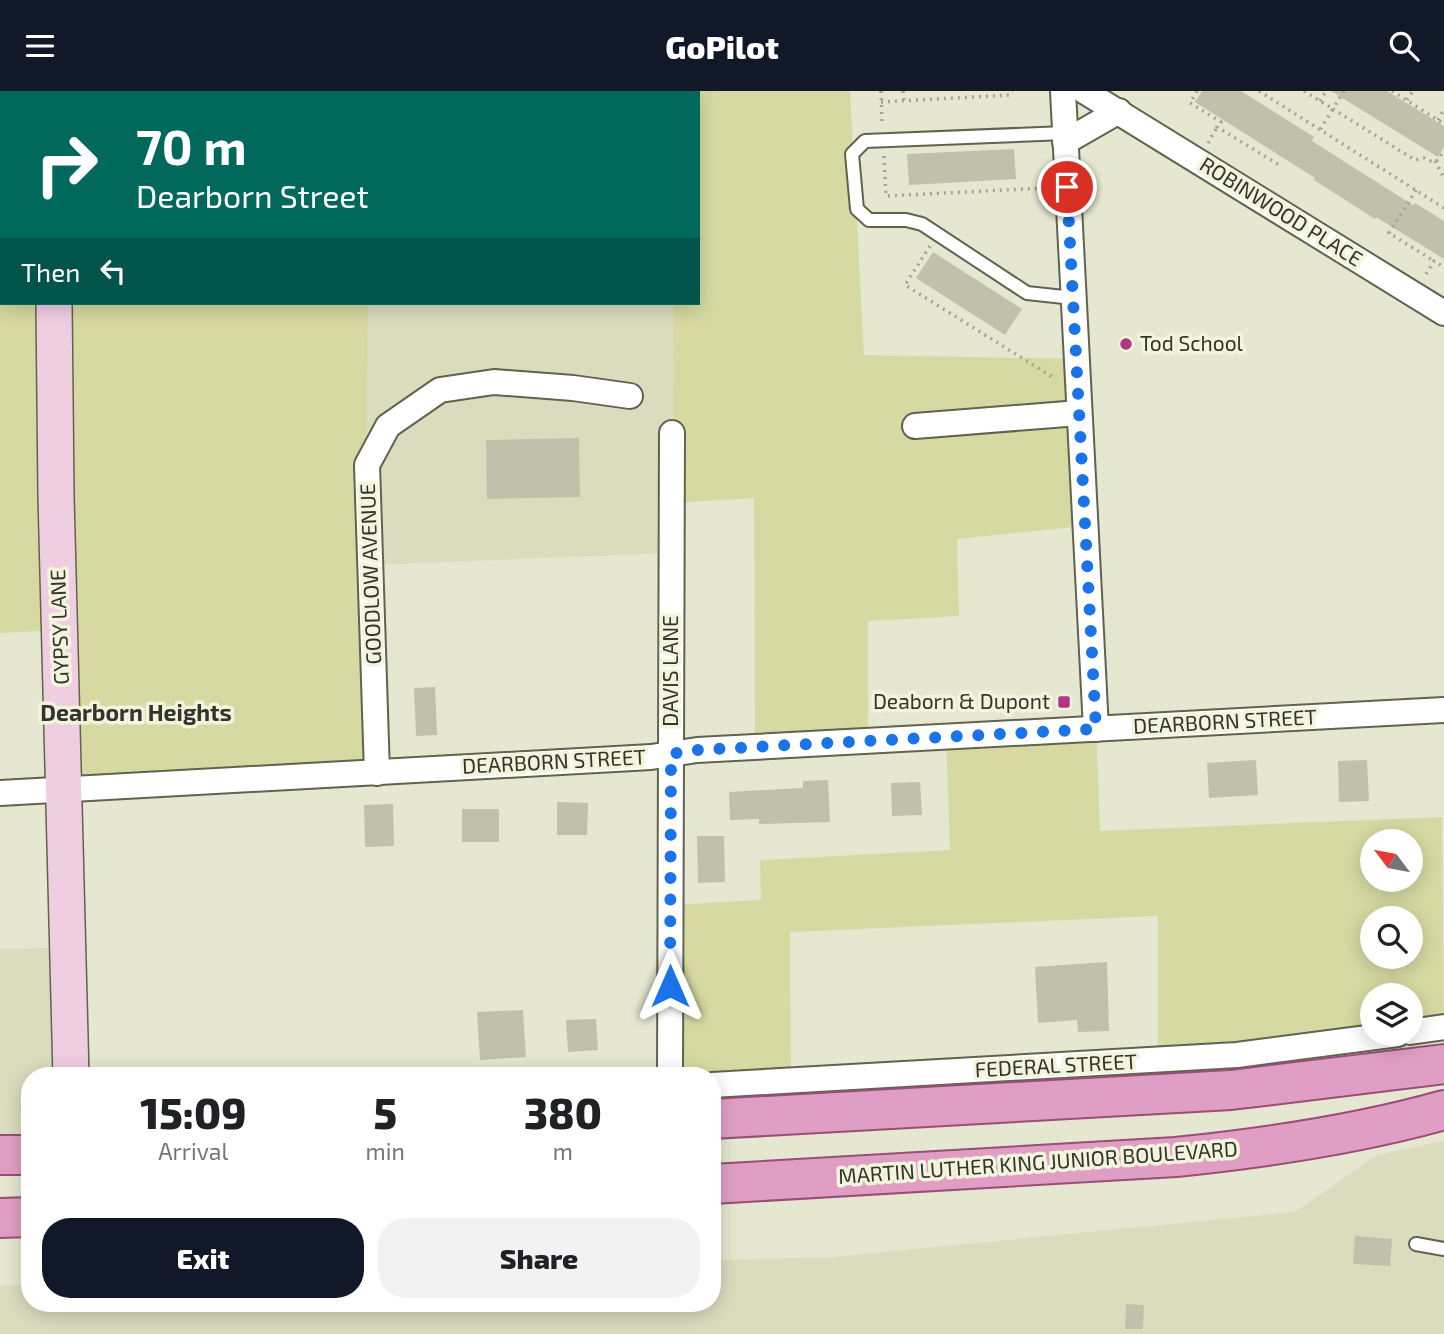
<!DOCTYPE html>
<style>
:root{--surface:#fff;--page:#f2f2f2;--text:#202124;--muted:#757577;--accent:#111827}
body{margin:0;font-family:"Exo 2",sans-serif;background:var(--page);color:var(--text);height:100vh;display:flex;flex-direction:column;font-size:26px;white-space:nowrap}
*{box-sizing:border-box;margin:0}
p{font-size:23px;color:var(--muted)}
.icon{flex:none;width:38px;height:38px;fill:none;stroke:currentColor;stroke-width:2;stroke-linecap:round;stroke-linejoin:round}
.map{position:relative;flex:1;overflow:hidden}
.details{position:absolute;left:21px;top:976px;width:700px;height:245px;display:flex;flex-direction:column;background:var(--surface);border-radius:28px;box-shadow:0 4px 18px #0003}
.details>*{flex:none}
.top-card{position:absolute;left:0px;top:0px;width:700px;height:214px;box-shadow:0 4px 18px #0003;background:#00695c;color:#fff;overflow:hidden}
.needle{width:46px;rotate:302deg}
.tools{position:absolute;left:1360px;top:738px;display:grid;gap:14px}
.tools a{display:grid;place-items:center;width:63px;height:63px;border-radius:50%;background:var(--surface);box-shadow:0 4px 18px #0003;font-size:35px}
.pin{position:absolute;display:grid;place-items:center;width:60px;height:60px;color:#fff;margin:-30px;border:4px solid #fff;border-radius:50%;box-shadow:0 2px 7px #0007}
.me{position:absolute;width:77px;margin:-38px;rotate:0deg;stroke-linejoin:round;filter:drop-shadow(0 0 5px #0008)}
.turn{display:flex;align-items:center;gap:24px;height:147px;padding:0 21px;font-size:32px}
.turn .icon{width:91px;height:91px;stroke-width:2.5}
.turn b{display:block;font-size:49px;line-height:60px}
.then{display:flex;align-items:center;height:66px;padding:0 21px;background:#0003;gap:14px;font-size:26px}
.eta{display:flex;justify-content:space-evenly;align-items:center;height:119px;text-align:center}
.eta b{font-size:42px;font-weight:800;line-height:49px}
.cta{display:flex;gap:14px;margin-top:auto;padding:14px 21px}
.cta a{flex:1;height:80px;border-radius:28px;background:var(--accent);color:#fff;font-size:28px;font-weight:800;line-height:80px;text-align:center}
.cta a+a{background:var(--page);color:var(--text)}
header{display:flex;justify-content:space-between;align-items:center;height:91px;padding:0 21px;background:var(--accent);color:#fff;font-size:32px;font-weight:800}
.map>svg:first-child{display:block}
.built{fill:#dbdcbe}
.green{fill:#d7d9a2;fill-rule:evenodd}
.building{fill:#c0c1ab}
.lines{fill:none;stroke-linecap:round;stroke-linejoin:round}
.lane-casing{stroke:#62624e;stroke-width:16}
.street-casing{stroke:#62624e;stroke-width:28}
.secondary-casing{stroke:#62624e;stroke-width:38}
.primary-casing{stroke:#964f76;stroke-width:42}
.path{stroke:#a3a492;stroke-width:3.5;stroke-dasharray:2 5;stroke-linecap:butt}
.lane{stroke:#fff;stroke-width:12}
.street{stroke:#fff;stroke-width:24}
.secondary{stroke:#f0cee2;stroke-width:35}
.primary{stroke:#e09ec5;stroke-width:38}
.route{stroke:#1a73e8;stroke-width:12;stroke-dasharray:0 21.6}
.poi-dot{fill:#b23483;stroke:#f3f4dd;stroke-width:2.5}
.labels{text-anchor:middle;stroke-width:7;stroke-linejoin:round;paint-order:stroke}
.street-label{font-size:21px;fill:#33342b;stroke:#f3f4dd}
.poi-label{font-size:21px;fill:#33342b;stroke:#f3f4dd;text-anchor:start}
.neighbourhood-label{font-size:23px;font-weight:bold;fill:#33342b;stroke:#f3f4dd}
</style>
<header><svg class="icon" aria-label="menu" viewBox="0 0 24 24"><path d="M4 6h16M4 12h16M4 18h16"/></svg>GoPilot<svg class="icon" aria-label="search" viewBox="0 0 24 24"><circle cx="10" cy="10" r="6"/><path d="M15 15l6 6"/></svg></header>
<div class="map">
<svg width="1444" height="1243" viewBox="0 0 1444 1243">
<rect width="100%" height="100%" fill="#e6e7d0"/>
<g class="built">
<path d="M 370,212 L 674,212 L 671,462 L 370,474 L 367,374 L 368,216 Z"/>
<path d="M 68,857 L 71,985 L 30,985 L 30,1064 L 0,1064 L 0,858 Z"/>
<path d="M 1444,1050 L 1444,1243 L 0,1243 L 0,1195 L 30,1193 L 30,1213 L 712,1213 L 712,1169 L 832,1166 L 1295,1121 L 1377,1064 Z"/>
</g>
<g class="green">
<path d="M 0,0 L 490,0 L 2,2 L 2,212 L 370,212 L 368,216 L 367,374 L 377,682 L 64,698 L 60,539 L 0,542 Z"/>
<path d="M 567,0 L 850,0 L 864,264 L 1076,268 L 1085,435 L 957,448 L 959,525 L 868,530 L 868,650 L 755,656 L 754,407 L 672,412 L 674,212 L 698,212 L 698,2 Z"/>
<path d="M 1096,638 L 1100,740 L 1442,726 L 1444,936 L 1411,941 L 1410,905 L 1372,905 L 1372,943 L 1158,969 L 1158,825 L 790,841 L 791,990 L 670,985 L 671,814 L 761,809 L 760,769 L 950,759 L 946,646 ZM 1372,751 L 1410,751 L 1410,789 L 1372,789 ZM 1372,828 L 1410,828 L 1410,866 L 1372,866 Z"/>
</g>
<g class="building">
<path d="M 1202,0 L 1241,0 L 1314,46 L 1312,50 L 1413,114 L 1415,112 L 1444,130 L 1444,168 L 1376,126 L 1375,128 L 1314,89 L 1315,87 L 1195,11 Z"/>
<path d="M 1331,0 L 1387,0 L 1444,35 L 1444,56 L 1438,66 Z"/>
<path d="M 1014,58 L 1016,88 L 909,94 L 907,63 Z"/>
<path d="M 933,161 L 1022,218 L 1005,244 L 916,187 Z"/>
<path d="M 579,347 L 580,406 L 487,408 L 486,349 Z"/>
<path d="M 435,596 L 437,644 L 416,645 L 414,597 Z"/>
<path d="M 1256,669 L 1258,704 L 1209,707 L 1207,672 Z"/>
<path d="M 1367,669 L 1369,710 L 1339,711 L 1338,670 Z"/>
<path d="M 828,689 L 830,731 L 759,733 L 759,728 L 730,729 L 729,701 L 803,697 L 803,690 Z"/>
<path d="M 920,691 L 922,724 L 892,725 L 891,692 Z"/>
<path d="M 557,711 L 588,712 L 587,744 L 557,744 Z"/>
<path d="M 393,713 L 394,755 L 365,756 L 364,714 Z"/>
<rect x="462" y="718" width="37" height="33"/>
<path d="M 697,745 L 724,745 L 725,791 L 698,792 Z"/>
<path d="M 1107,871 L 1109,940 L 1078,941 L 1077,929 L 1038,932 L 1035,876 Z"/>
<path d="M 523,919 L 526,966 L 480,969 L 477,921 Z"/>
<path d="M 596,928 L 598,959 L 568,961 L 566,929 Z"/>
<path d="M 1355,1145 L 1392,1148 L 1390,1175 L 1353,1173 Z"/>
<path d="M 1126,1213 L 1144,1214 L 1143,1238 L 1125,1238 Z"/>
</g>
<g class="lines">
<g class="lane-casing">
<g id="lane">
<path d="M 1065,42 L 865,50 L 852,63 L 857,118 L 869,129 L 906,129 L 922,133 L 1027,202 L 1073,207"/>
<path d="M 1416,1153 L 1444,1158"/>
</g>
</g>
<g class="street-casing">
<g id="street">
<path d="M 1063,0 L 1096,638"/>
<path d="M 1084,0 L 1444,222"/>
<path d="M 1065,51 L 1119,20"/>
<path d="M 915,335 L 1079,322"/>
<path d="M 377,682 L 367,374 L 388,335 L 440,299 L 494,291 L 573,297 L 630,305"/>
<path d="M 0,702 L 651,666 L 697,659 L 1444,619"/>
<path d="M 1410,941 L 1444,936"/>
<path d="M 670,985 L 672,342"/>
<path d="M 712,994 L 1237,964 L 1398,943"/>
</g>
</g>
<g class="secondary-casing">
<g id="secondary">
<path d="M 51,0 L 51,2"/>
<path d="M 54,212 L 56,405 L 71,985"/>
</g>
</g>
<g class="primary-casing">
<g id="primary">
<path d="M 712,1028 L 1231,999 L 1444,973"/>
<path d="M 0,1064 L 30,1064"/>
<path d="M 712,1093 L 1176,1066 C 1264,1057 1359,1043 1444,1019"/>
<path d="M 0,1127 L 30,1126"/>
</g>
</g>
<g class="path">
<path d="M 881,0 L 882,33"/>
<path d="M 903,0 L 904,10"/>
<path d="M 1197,0 L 1190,12 L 1221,31 L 1217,36 L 1281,75"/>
<path d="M 1259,0 L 1444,117"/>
<path d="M 1304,0 L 1333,18 L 1320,39"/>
<path d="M 1344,0 L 1333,18 L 1415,69 L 1424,67 L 1433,71 L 1438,69 L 1444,59"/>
<path d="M 1392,0 L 1444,33"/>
<path d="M 1407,9 L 1413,0"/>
<path d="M 1320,10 L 1326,0"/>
<path d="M 881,11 L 1010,4 L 1012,0"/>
<path d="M 1438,29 L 1444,18"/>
<path d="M 1208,52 L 1217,36"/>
<path d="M 884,65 L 886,105 L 1045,97"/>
<path d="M 1435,70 L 1444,87"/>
<path d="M 1416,99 L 1389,142 L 1434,170"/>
<path d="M 930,155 L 905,194 L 1054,287"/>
<path d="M 1426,183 L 1434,170 L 1444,176"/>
</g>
<use href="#lane" class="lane"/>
<use href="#street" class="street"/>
<use href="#secondary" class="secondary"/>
<use href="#primary" class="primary"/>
</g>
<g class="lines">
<path class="route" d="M 670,895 L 671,663 L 696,659 L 1096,638 L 1067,96"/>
</g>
<g class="poi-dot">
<circle cx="1126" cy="253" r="7"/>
<rect x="1057" y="604" width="14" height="14" rx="3.5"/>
</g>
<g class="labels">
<g class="street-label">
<text transform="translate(1281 121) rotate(32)" y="7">ROBINWOOD PLACE</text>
<text transform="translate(371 483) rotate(-92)" y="7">GOODLOW AVENUE</text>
<text transform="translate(60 536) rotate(-92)" y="7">GYPSY LANE</text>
<text transform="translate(671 580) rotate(-90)" y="7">DAVIS LANE</text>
<text transform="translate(1225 631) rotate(-3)" y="7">DEARBORN STREET</text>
<text transform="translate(554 671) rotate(-3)" y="7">DEARBORN STREET</text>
<text transform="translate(1056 975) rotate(-3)" y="7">FEDERAL STREET</text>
<text transform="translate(1038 1072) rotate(-4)" y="7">MARTIN LUTHER KING JUNIOR BOULEVARD</text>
</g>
<g class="poi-label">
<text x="1140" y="260">Tod School</text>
<text x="1050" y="618" text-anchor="end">Deaborn &amp; Dupont</text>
</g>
<g class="neighbourhood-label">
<text x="136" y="630">Dearborn Heights</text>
</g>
</g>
</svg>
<div class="tools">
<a><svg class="needle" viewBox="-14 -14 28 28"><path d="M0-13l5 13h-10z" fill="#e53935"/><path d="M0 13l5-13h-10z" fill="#757577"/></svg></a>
<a><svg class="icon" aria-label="search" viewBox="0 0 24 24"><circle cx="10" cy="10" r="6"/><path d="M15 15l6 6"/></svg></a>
<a><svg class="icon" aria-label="layers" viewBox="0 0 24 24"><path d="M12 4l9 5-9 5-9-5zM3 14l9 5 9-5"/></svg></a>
</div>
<div class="pin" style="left:1067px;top:96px;background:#d93025"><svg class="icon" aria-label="arrive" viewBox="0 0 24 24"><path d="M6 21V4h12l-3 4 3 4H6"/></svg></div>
<svg class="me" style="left:670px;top:895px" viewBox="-20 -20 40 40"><path d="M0-17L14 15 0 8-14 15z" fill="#1a73e8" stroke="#fff" stroke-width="4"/></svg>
<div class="top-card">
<div class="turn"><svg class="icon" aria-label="right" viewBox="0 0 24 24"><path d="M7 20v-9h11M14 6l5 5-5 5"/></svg><div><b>70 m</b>Dearborn Street</div></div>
<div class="then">Then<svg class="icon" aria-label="left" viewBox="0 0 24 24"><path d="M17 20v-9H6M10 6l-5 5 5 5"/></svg></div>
</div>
<section class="details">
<div class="eta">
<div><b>15:09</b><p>Arrival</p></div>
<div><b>5</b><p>min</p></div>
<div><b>380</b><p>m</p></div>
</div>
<div class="cta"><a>Exit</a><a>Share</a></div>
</section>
</div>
